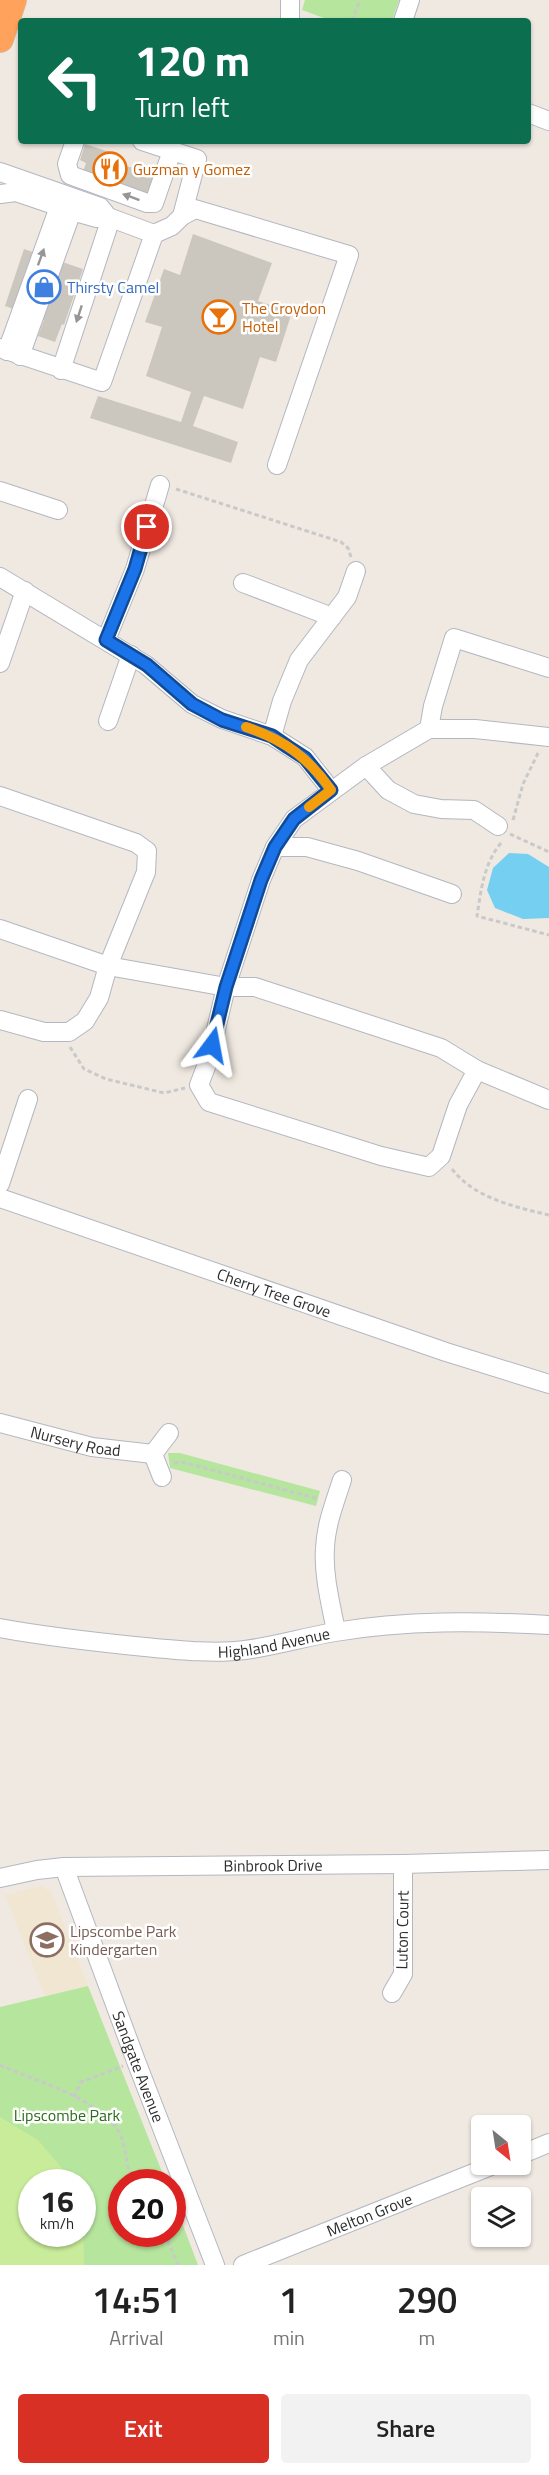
<!DOCTYPE html>
<style>
:root{--surface:#fff;--page:#f2f2f2;--text:#222;--muted:#767676;--accent:#d93025}
body{margin:0;font-family:"Titillium Web",sans-serif;background:var(--page);color:var(--text);height:100vh;display:flex;flex-direction:column;font-size:22px;white-space:nowrap}
*{box-sizing:border-box;margin:0}
p{font-size:20px;color:var(--muted)}
.icon{flex:none;width:33px;height:33px;fill:none;stroke:currentColor;stroke-width:2;stroke-linecap:round;stroke-linejoin:round}
.map{position:relative;height:2265px;overflow:hidden}
.details{display:flex;flex-direction:column;background:var(--surface);flex:1}
.details>*{flex:none}
.banner{position:absolute;left:18px;top:18px;width:513px;height:126px;border-radius:6px;box-shadow:0 2px 4px #0004;background:#0b6e4f;color:#fff;overflow:hidden}
.needle{width:39px;rotate:150deg}
.controls{position:absolute;left:471px;top:2115px;display:grid;gap:12px}
.controls a{display:grid;place-items:center;width:60px;height:60px;border-radius:6px;background:var(--surface);box-shadow:0 2px 4px #0004;font-size:30px}
.speed{position:absolute;left:18px;top:2169px;display:flex;gap:12px;font-size:30px;font-weight:700;text-align:center}
.speed>*{display:grid;place-content:center;width:78px;height:78px;border-radius:50%;background:var(--surface);box-shadow:0 2px 4px #0004;line-height:1}
.speed small{font-size:15px;font-weight:400}
.speed .limit{border:9px solid #d22;background:#fff;color:#111}
.pin{position:absolute;display:grid;place-items:center;width:51px;height:51px;color:#fff;margin:-26px;border:3px solid #fff;border-radius:50%;box-shadow:0 2px 6px #0007}
.me{position:absolute;width:66px;margin:-33px;rotate:13deg;stroke-linejoin:round;filter:drop-shadow(0 0 4px #0008)}
.turn{display:flex;align-items:center;gap:21px;height:126px;padding:0 18px;font-size:27px}
.turn .icon{width:78px;height:78px;stroke-width:2.5}
.turn b{display:block;font-size:42px;line-height:51px}
.eta{display:flex;justify-content:space-evenly;align-items:center;height:102px;text-align:center}
.eta b{font-size:36px;font-weight:600;line-height:42px}
.button{display:flex;gap:12px;margin-top:auto;padding:12px 18px}
.button a{flex:1;height:69px;border-radius:6px;background:var(--accent);color:#fff;font-size:24px;font-weight:600;line-height:69px;text-align:center}
.button a+a{background:var(--page);color:var(--text)}
.map>svg:first-child{display:block}
.education{fill:#f0e6d1}
.green{fill:#b6e59e;fill-rule:evenodd}
.pitch{fill:#c9ec9a}
.water{fill:#75cff0}
.building{fill:#cbc7bf}
.lines{fill:none;stroke-linecap:round;stroke-linejoin:round}
.minor-casing{stroke:#b4b7c1;stroke-width:20}
.highway-casing{stroke:#c9c9c9;stroke-width:28}
.path{stroke:#c9c9c9;stroke-width:3;stroke-dasharray:4.5 3;stroke-linecap:butt}
.minor{stroke:#fff;stroke-width:18}
.highway{stroke:#ffa35c;stroke-width:27}
.oneway{fill:#969696}
.route-casing{stroke:#114b97;stroke-width:15}
.route{stroke:#1a73e8;stroke-width:10}
.slow{stroke:#f59e0b;stroke-width:10}
.labels{text-anchor:middle;stroke-width:5;stroke-linejoin:round;paint-order:stroke}
.food-label{font-size:16px;fill:#c56008;stroke:#fff;text-anchor:start}
.shop-label{font-size:16px;fill:#366cbe;stroke:#fff;text-anchor:start}
.street-label{font-size:16px;fill:#2e2e2e;stroke:#fff}
.education-label{font-size:16px;fill:#785e54;stroke:#fff;text-anchor:start}
.park-label{font-size:16px;fill:#2c6e1b;stroke:#fff}
</style>
<div class="map">
<svg width="549" height="2265" viewBox="0 0 549 2265">
<rect width="100%" height="100%" fill="#efe9e1"/>
<path class="education" d="M 41,1886 L 51,1892 L 88,1986 L 45,1996 L 5,1895 Z"/>
<g class="green">
<path d="M 305,0 L 399,0 L 392,21 L 332,21 L 302,10 Z"/>
<path d="M 168,1453 L 180,1453 L 320,1491 L 316,1506 L 170,1468 Z"/>
<path d="M 88,1986 L 166,2182 L 122,2182 L 122,2234 L 172,2234 L 173,2199 L 198,2265 L 0,2265 L 0,2007 ZM 32,2182 L 82,2182 L 82,2234 L 32,2234 Z"/>
</g>
<path class="pitch" d="M 0,2117 L 38,2140 L 74,2182 L 32,2182 L 32,2234 L 82,2234 L 83,2223 L 84,2265 L 0,2265 Z"/>
<path class="water" d="M 509,853 L 528,854 L 549,867 L 549,918 L 523,919 L 495,908 L 487,890 L 493,868 Z"/>
<g class="building">
<path d="M 85,144 L 119,155 L 117,163 L 162,177 L 154,202 L 82,175 L 86,163 L 80,160 Z"/>
<path d="M 193,234 L 272,263 L 258,301 L 292,312 L 276,362 L 260,357 L 243,409 L 204,396 L 193,426 L 238,442 L 231,463 L 90,418 L 98,396 L 181,422 L 191,392 L 146,376 L 162,327 L 145,322 L 164,269 L 180,275 Z"/>
<path d="M 24,249 L 83,269 L 64,325 L 62,324 L 55,342 L 38,336 L 44,320 L 5,306 Z"/>
</g>
<g class="lines">
<g class="minor-casing">
<g id="minor">
<path d="M 290,21 L 290,0"/>
<path d="M 403,21 L 410,0"/>
<path d="M 528,113 L 549,121"/>
<path d="M 75,141 L 67,164 L 70,175 L 147,203 L 154,203 L 172,151"/>
<path d="M 0,172 L 100,207 L 105,213"/>
<path d="M 0,194 L 16,192 L 72,211 L 97,218 L 111,218 L 154,234 L 172,226 L 182,216 L 197,159 L 142,141"/>
<path d="M 182,216 L 195,209 L 349,255 L 277,465"/>
<path d="M 0,348 L 102,382 L 154,234"/>
<path d="M 7,351 L 59,207"/>
<path d="M 20,356 L 72,211"/>
<path d="M 61,370 L 111,218"/>
<path d="M 0,491 L 58,510"/>
<path d="M 0,577 L 146,665 L 192,704 L 222,719 L 272,736 L 305,757 L 331,790"/>
<path d="M 243,583 L 332,617"/>
<path d="M 106,640 L 135,569 L 160,485"/>
<path d="M 0,663 L 25,591"/>
<path d="M 108,721 L 131,655"/>
<path d="M 429,729 L 433,706 L 454,638 L 549,668"/>
<path d="M 272,736 L 282,701 L 299,660 L 347,597 L 356,571"/>
<path d="M 366,766 L 388,790 L 414,804 L 441,809 L 474,810 L 498,826"/>
<path d="M 0,796 L 136,843 L 147,851 L 146,872 L 108,966 L 99,998 L 85,1021 L 69,1032 L 44,1032 L 0,1020"/>
<path d="M 275,847 L 307,847 L 358,861 L 452,894"/>
<path d="M 0,929 L 108,966 L 226,987 L 255,987 L 441,1048 L 477,1070 L 549,1100"/>
<path d="M 477,1070 L 458,1105 L 441,1156 L 429,1167 L 381,1156 L 209,1102 L 199,1085 L 209,1059 L 226,987 L 261,880 L 275,847 L 294,819 L 366,766 L 429,729 L 475,729 L 549,737"/>
<path d="M 0,1184 L 28,1099"/>
<path id="s1" d="M 0,1198 L 446,1352 L 549,1384"/>
<path id="s2" d="M 0,1423 L 92,1447 L 153,1454"/>
<path d="M 162,1477 L 153,1454 L 169,1433"/>
<path id="s3" d="M 0,1628 C 48,1637 96,1642 145,1647 C 177,1650 213,1654 245,1650 C 275,1646 305,1637 335,1632 C 406,1620 478,1621 549,1625"/>
<path d="M 336,1631 C 331,1605 323,1575 325,1548 C 326,1524 335,1502 342,1480"/>
<path id="s4" d="M 64,1867 L 136,2061 L 215,2265"/>
<path id="s5" d="M 0,1878 L 37,1870 L 64,1867 L 403,1864 L 549,1860"/>
<path d="M 392,1993 L 403,1974 L 403,1864"/>
<path d="M 520,2155 L 549,2143"/>
<path id="s6" d="M 243,2265 L 496,2164"/>
</g>
</g>
<g class="highway-casing">
<path id="highway" d="M 0,39 L 13,0"/>
</g>
<g class="path">
<path d="M 352,21 L 360,0"/>
<path d="M 176,489 L 341,542 L 348,548 L 351,557"/>
<path d="M 513,820 L 523,784 L 538,753"/>
<path d="M 510,834 L 549,852"/>
<path d="M 501,843 C 484,863 481,890 477,916 L 549,935"/>
<path d="M 70,1047 L 84,1069 L 106,1079 L 164,1093 L 185,1088"/>
<path d="M 452,1169 C 474,1198 515,1207 549,1215"/>
<path d="M 174,1463 L 182,1462 L 319,1499"/>
<path d="M 0,2065 C 35,2081 102,2099 120,2134 C 128,2150 124,2168 135,2182"/>
<path d="M 74,2097 L 81,2082 L 123,2066"/>
<path d="M 165,2234 L 178,2265"/>
</g>
<use href="#minor" class="minor"/>
<use href="#highway" class="highway"/>
</g>
<defs><path id="oneway-solid" d="M-6-.8H1V-3.2L6.5 0L1 3.2V.8H-6Z" transform="scale(1.5)"/></defs>
<g class="oneway">
<use href="#oneway-solid" transform="translate(131 197) rotate(-160)"/>
<use href="#oneway-solid" transform="translate(41 257) rotate(-70)"/>
<use href="#oneway-solid" transform="translate(79 314) rotate(108)"/>
</g>
<g class="lines">
<g class="route-casing">
<path id="route" d="M 147,527 L 135,569 L 106,640 L 147,665 L 192,704 L 222,720 L 272,736 L 288,747 L 305,758 L 331,790 L 294,819 L 275,847 L 261,880 L 226,987 L 212,1045"/>
</g>
<use href="#route" class="route"/>
<path class="slow" d="M 246,727 C 284,740 308,757 331,790 L 309,807"/>
</g>
<defs>
<g id="restaurant-ring" transform="scale(1.725)"><circle r="9.5" fill="#fff" stroke="#e8710a" stroke-width="1.5"/><path d="M-5-6h1v4h1v-4h1v4h1v-4h1v5L-1.5 .5V6h-2V.5L-5-1ZM5-6V6H3V1.5H1.5Q1.5-4 5-6Z" fill="#e8710a"/></g>
<g id="shop-ring" transform="scale(1.725)"><circle r="9.5" fill="#fff" stroke="#3f7fe0" stroke-width="1.5"/><path d="M-5-2.5h2.3a2.7 3.5 0 0 1 5.4 0H5L5.5 6h-11ZM-1.5-2.5h3a1.5 2.3 0 0 0-3 0Z" fill="#3f7fe0"/></g>
<g id="bar-ring" transform="scale(1.725)"><circle r="9.5" fill="#fff" stroke="#e8710a" stroke-width="1.5"/><path d="M-6-5H6L.8 .8V4.5H3.5V6h-7V4.5H-.8V.8Z" fill="#e8710a"/></g>
<g id="school-ring" transform="scale(1.725)"><circle r="9.5" fill="#fff" stroke="#8d6e63" stroke-width="1.5"/><path d="M0-5L7-2L0 1L-7-2ZM-4 1L0 2.5L4 1V4Q0 6-4 4Z" fill="#8d6e63"/></g>
</defs>
<g fill-rule="evenodd">
<use href="#restaurant-ring" x="110" y="169"/>
<use href="#shop-ring" x="44" y="287"/>
<use href="#bar-ring" x="219" y="317"/>
<use href="#school-ring" x="47" y="1940"/>
</g>
<g class="labels">
<g class="food-label">
<text x="133" y="175">Guzman y Gomez</text>
<text x="242" y="314">The Croydon<tspan x="242" dy="18">Hotel</tspan></text>
</g>
<g class="shop-label">
<text x="67" y="293">Thirsty Camel</text>
</g>
<g class="street-label">
<text dy="6" stroke="none"><textPath href="#s1" startOffset="290">Cherry Tree Grove</textPath></text>
<text dy="6" stroke="none"><textPath href="#s2" startOffset="78">Nursery Road</textPath></text>
<text dy="6" stroke="none"><textPath href="#s3" startOffset="276">Highland Avenue</textPath></text>
<text dy="6" stroke="none"><textPath href="#s5" startOffset="274">Binbrook Drive</textPath></text>
<text transform="translate(402 1930) rotate(-89)" y="6">Luton Court</text>
<text dy="6" stroke="none"><textPath href="#s4" startOffset="213">Sandgate Avenue</textPath></text>
<text dy="6" stroke="none"><textPath href="#s6" startOffset="136">Melton Grove</textPath></text>
</g>
<g class="education-label">
<text x="70" y="1937">Lipscombe Park<tspan x="70" dy="18">Kindergarten</tspan></text>
</g>
<g class="park-label">
<text x="67" y="2121">Lipscombe Park</text>
</g>
</g>
</svg>
<div class="controls">
<a><svg class="needle" viewBox="-14 -14 28 28"><path d="M0-13l5 13h-10z" fill="#e53935"/><path d="M0 13l5-13h-10z" fill="#767676"/></svg></a>
<a><svg class="icon" aria-label="layers" viewBox="0 0 24 24"><path d="M12 4l9 5-9 5-9-5zM3 14l9 5 9-5"/></svg></a>
</div>
<div class="speed"><div>16<small>km/h</small></div><div class="limit">20</div></div>
<div class="pin" style="left:147px;top:527px;background:#d93025"><svg class="icon" aria-label="arrive" viewBox="0 0 24 24"><path d="M6 21V4h12l-3 4 3 4H6"/></svg></div>
<svg class="me" style="left:212px;top:1045px" viewBox="-20 -20 40 40"><path d="M0-17L14 15 0 8-14 15z" fill="#1a73e8" stroke="#fff" stroke-width="4"/></svg>
<div class="banner">
<div class="turn"><svg class="icon" aria-label="left" viewBox="0 0 24 24"><path d="M17 20v-9H6M10 6l-5 5 5 5"/></svg><div><b>120 m</b>Turn left</div></div>
</div>
</div>
<section class="details">
<div class="eta">
<div><b>14:51</b><p>Arrival</p></div>
<div><b>1</b><p>min</p></div>
<div><b>290</b><p>m</p></div>
</div>
<div class="button"><a>Exit</a><a>Share</a></div>
</section>
